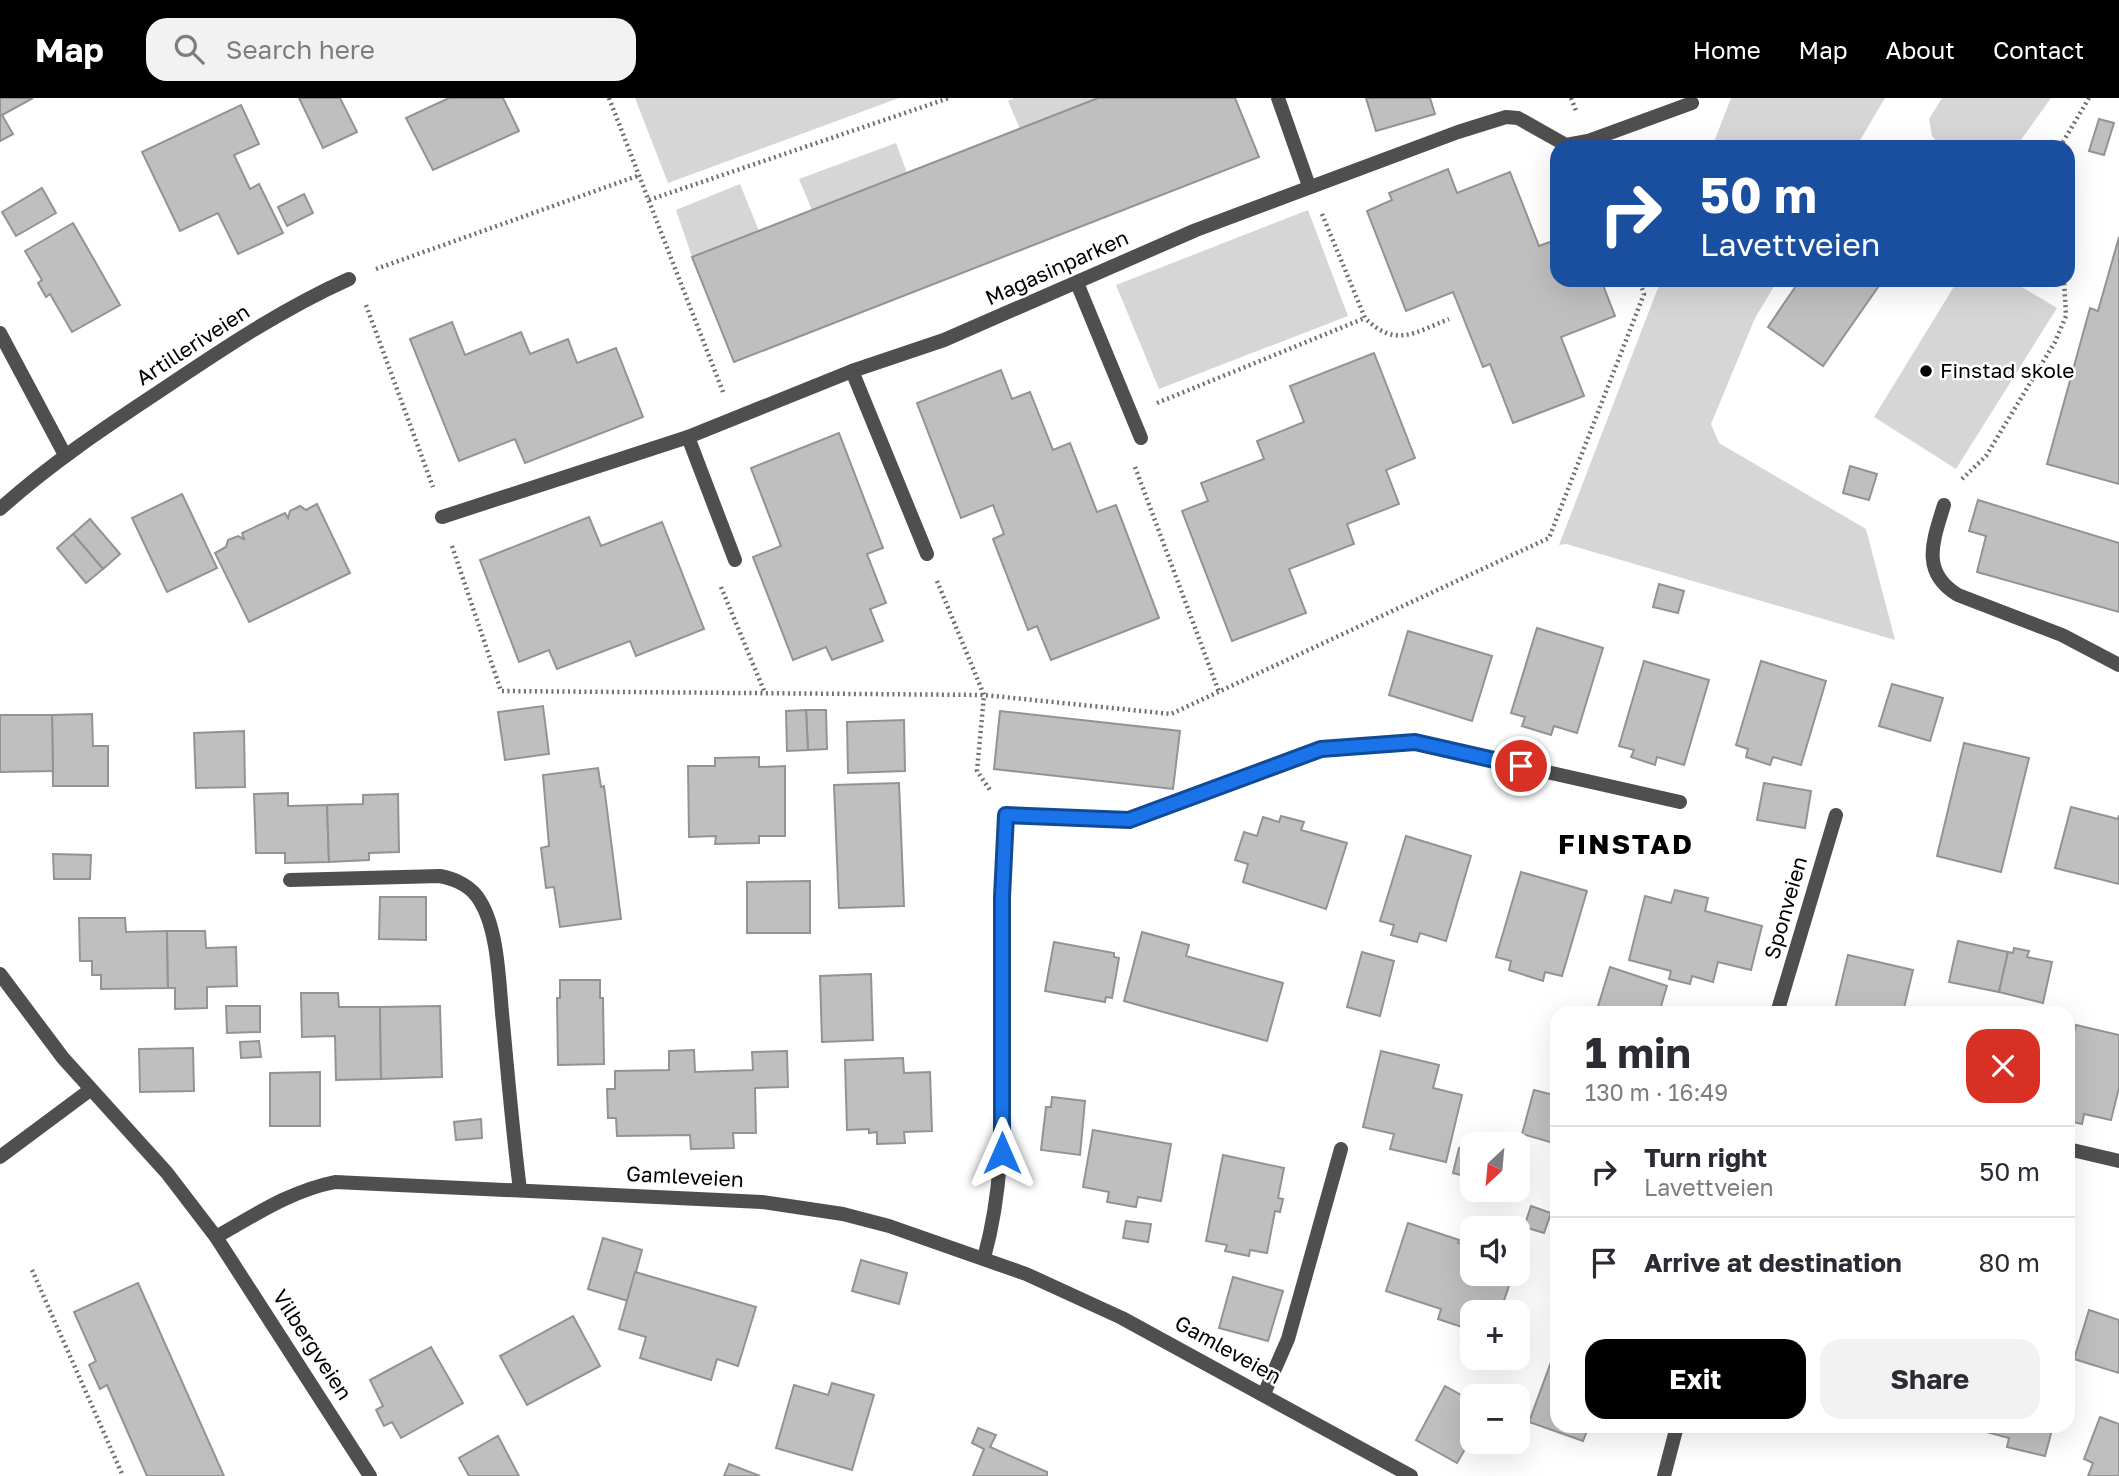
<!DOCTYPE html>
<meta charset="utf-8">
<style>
:root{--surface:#fff;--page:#f2f2f3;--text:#2b2b33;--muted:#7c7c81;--line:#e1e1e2;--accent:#000}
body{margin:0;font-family:"Golos Text",sans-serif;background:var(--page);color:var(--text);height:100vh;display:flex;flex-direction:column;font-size:26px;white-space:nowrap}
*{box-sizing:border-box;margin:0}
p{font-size:23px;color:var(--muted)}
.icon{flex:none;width:38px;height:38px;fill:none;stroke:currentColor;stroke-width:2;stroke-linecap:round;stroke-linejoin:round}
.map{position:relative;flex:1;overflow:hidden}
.side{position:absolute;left:1550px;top:908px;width:525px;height:427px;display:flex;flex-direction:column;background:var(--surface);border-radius:21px;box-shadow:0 7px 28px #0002}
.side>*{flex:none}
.guide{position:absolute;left:1550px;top:42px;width:525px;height:147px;border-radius:21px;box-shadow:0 7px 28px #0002;background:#1a4fa0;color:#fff;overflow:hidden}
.needle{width:46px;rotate:206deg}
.buttons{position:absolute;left:1460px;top:1034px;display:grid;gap:14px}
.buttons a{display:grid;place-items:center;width:70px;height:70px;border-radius:14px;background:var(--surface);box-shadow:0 7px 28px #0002;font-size:35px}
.pin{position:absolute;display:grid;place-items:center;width:60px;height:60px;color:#fff;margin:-30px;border:4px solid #fff;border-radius:50%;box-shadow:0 2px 7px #0007}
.me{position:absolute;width:77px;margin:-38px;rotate:0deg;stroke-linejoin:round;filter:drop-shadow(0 0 5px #0008)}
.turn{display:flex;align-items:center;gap:24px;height:147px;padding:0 35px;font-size:32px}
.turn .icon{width:91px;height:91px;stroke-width:2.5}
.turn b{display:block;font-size:49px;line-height:60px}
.round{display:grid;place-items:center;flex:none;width:74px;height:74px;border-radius:21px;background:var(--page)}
.headline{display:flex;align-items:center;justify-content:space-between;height:119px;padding:0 35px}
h1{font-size:42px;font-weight:700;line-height:52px}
.primary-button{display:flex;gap:14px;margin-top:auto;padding:14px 35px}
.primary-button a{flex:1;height:80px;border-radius:21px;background:var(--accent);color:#fff;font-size:28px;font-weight:700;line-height:80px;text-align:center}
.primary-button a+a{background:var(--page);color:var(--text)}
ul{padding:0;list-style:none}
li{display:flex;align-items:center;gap:21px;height:91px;padding:0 35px;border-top:2px solid var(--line)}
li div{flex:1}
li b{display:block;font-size:26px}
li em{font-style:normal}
header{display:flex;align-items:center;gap:42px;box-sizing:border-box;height:98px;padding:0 35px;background:var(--accent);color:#fff}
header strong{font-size:33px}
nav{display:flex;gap:38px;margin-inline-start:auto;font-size:24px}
.search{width:490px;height:63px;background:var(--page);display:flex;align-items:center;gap:18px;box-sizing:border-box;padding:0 24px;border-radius:21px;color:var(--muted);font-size:26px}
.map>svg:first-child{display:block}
.green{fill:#d6d6d6}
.building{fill:#bfbfbf;stroke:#939393;stroke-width:2}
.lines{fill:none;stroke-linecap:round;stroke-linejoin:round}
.path{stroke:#717171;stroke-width:4.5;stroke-dasharray:2 3.5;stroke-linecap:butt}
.service{stroke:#4f4f4f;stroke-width:14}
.pedestrian{stroke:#4f4f4f;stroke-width:14}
.minor{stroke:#4f4f4f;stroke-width:14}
.route-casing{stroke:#114b97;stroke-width:18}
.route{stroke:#1a73e8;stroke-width:12}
.poi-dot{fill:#000;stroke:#fff;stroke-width:2.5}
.labels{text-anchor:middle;stroke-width:5;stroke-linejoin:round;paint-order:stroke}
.street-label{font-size:21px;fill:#000;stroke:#fff}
.poi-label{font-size:21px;fill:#000;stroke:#fff;text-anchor:start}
.district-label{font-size:28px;font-weight:bold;letter-spacing:2px;fill:#000;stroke:#fff}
</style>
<header>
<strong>Map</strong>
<div class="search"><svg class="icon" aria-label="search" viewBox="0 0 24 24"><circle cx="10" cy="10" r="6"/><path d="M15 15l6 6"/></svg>Search here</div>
<nav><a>Home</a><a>Map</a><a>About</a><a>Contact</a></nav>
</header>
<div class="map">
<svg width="2119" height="1378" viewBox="0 0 2119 1378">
<rect width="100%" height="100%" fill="#fff"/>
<g class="green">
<path d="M 635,0 L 899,0 L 668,85 Z"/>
<path d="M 1014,0 L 1098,0 L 1020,31 L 1008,3 Z"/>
<path d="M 1731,0 L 1885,0 L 1856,49 L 1712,49 Z"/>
<path d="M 1942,0 L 2051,0 L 2016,49 L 1941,49 L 1932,38 L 1929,21 Z"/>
<path d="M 896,45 L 907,75 L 812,112 L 799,81 Z"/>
<path d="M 740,86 L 759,133 L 692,159 L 676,112 Z"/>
<path d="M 1308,112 L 1348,218 L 1159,291 L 1116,187 Z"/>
<path d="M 1661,182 L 1778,182 L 1755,220 L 1711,326 L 1719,345 L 1866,431 L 1895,542 L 1566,446 L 1559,447 Z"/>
<path d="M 1958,182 L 2010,182 L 2057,210 L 1956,371 L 1874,319 Z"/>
</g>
<g class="building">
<path d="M 0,0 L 33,0 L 2,17 L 13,36 L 0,43 Z"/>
<path d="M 299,0 L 340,0 L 357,34 L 323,50 Z"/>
<path d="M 449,0 L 503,0 L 519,33 L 433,72 L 406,20 Z"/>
<path d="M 1098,0 L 1235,0 L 1259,59 L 734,264 L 692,159 Z"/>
<path d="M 1366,0 L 1430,0 L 1435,16 L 1376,33 Z"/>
<path d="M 241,7 L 259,46 L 234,57 L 250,91 L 259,86 L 283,135 L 238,156 L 218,115 L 180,133 L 142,54 Z"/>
<path d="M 2099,21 L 2114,25 L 2104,57 L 2089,53 Z"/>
<path d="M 1448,71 L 1457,95 L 1510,74 L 1539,148 L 1558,141 L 1558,182 L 1601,182 L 1615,218 L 1561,239 L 1584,298 L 1513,325 L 1490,266 L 1483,269 L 1453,194 L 1406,213 L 1367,113 L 1392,102 L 1389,95 Z"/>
<path d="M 42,90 L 56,115 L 16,138 L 2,114 Z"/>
<path d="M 304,96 L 313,115 L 287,128 L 278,109 Z"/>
<path d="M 73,125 L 120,207 L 72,234 L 50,196 L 46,199 L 38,185 L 42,182 L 25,153 Z"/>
<path d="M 2119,139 L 2119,386 L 2047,366 L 2090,210 L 2098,213 Z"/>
<path d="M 1800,182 L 1883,182 L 1823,268 L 1768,229 Z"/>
<path d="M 452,224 L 465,257 L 521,234 L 530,256 L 568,241 L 577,265 L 616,250 L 643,319 L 525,365 L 515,341 L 459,363 L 410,241 Z"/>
<path d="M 1374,255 L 1415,360 L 1386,372 L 1399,406 L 1347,426 L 1354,446 L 1289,471 L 1306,515 L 1232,543 L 1182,413 L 1208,403 L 1201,385 L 1264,361 L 1257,343 L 1304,324 L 1290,288 Z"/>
<path d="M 1001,272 L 1012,301 L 1030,294 L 1053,352 L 1070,345 L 1097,414 L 1116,407 L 1159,520 L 1051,562 L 1037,528 L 1028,532 L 993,441 L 1004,436 L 993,407 L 961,420 L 917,305 Z"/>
<path d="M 839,335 L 883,450 L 867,456 L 886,505 L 870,511 L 883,543 L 832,562 L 826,549 L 793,562 L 753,459 L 781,448 L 751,370 Z"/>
<path d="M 1850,368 L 1877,376 L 1869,402 L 1843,395 Z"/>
<path d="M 182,396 L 217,470 L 167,494 L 132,420 Z"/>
<path d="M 1978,402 L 2119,445 L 2119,514 L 1977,474 L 1986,438 L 1969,433 Z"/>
<path d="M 317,406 L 350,475 L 249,524 L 215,455 L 226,449 L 228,442 L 238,438 L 244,441 L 242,435 L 285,415 L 288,420 L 290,413 L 300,408 L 306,412 Z"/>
<path d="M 589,419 L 601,448 L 662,424 L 704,531 L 636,558 L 630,543 L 557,571 L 549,552 L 519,564 L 480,462 Z"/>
<path d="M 90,421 L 120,456 L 103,471 L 73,436 Z"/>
<path d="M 73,436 L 103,471 L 86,485 L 57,450 Z"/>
<path d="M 1659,486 L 1684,493 L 1678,515 L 1653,509 Z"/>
<path d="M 1537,530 L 1603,550 L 1577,635 L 1554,628 L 1551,637 L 1522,628 L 1525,619 L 1511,615 Z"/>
<path d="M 1408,533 L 1492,558 L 1472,623 L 1389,597 Z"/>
<path d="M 1644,563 L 1709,582 L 1684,667 L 1657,659 L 1655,667 L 1631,659 L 1634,652 L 1619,648 Z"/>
<path d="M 1761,563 L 1826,583 L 1801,667 L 1773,659 L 1770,667 L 1746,659 L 1748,651 L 1736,647 Z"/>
<path d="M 1892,586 L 1943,600 L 1930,643 L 1879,628 Z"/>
<path d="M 543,608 L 549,656 L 505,662 L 498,614 Z"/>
<path d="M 806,612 L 826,612 L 827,651 L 808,652 Z"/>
<path d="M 806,612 L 808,652 L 787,653 L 786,613 Z"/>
<path d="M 1000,613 L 1180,633 L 1173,691 L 994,671 Z"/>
<path d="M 92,616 L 93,648 L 108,648 L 108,688 L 53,688 L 52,617 Z"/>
<path d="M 0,617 L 52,617 L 53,673 L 0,674 Z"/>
<path d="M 904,622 L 905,673 L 848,675 L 847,624 Z"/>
<path d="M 244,633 L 245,689 L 196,690 L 194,635 Z"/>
<path d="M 1964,645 L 2029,660 L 2001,774 L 1937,758 Z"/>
<path d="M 759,659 L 759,669 L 785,668 L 785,738 L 759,738 L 759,745 L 715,746 L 716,738 L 689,739 L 688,668 L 715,668 L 715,660 Z"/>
<path d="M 598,670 L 601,689 L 604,688 L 621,821 L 560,829 L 554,789 L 546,790 L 541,750 L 549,748 L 543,677 Z"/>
<path d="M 899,685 L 904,808 L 839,810 L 834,687 Z"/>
<path d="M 1764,685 L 1811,693 L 1805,730 L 1757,722 Z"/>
<path d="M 288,695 L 288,708 L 327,707 L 329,764 L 285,765 L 285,755 L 256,755 L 254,696 Z"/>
<path d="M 398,696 L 399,754 L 369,755 L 369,762 L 329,764 L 327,707 L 363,706 L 363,697 Z"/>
<path d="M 2071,709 L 2118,721 L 2119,717 L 2119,786 L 2055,770 Z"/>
<path d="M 1281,718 L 1304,724 L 1301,732 L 1347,745 L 1326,811 L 1243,784 L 1248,766 L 1235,762 L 1244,734 L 1257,738 L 1263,719 L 1279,724 Z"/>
<path d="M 1406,738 L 1471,758 L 1446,843 L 1420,835 L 1417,844 L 1391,837 L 1394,827 L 1380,823 Z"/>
<path d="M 53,756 L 91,757 L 90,781 L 54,781 Z"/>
<path d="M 1521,774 L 1587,793 L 1562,878 L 1545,874 L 1543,883 L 1509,872 L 1511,863 L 1496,859 Z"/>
<path d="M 810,783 L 810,835 L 747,835 L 747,784 Z"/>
<path d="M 1675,792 L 1708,800 L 1705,813 L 1762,828 L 1751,872 L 1718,864 L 1713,884 L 1692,878 L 1690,886 L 1669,881 L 1671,873 L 1629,862 L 1645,798 L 1671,805 Z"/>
<path d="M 380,799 L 426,799 L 426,842 L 379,841 Z"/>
<path d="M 79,820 L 125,820 L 126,834 L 167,833 L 168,890 L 101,891 L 101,877 L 92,877 L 92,863 L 80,863 Z"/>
<path d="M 167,833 L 205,833 L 206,850 L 236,849 L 237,888 L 207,889 L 207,910 L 175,911 L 175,890 L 168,890 Z"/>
<path d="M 1142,834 L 1189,847 L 1186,858 L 1283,885 L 1267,943 L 1124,903 Z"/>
<path d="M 1958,843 L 2008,854 L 1999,894 L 1949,884 Z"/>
<path d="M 1054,844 L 1114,855 L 1114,859 L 1119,860 L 1112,900 L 1106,899 L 1105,904 L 1045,893 Z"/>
<path d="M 2014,850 L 2029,853 L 2027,859 L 2052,864 L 2043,905 L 1999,894 L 2008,854 L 2013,855 Z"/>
<path d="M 1362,854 L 1394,863 L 1380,918 L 1347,909 Z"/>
<path d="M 1848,857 L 1913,872 L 1904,910 L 1930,915 L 1834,915 Z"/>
<path d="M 1610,869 L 1667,888 L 1659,915 L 1596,915 Z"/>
<path d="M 871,876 L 873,942 L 822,944 L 820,878 Z"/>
<path d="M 560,882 L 600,882 L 600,900 L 603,900 L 604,966 L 558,967 L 557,900 L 560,900 Z"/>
<path d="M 301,895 L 338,895 L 339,909 L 380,909 L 381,981 L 336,982 L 335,938 L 302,939 Z"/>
<path d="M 226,908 L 260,908 L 260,934 L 227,935 Z"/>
<path d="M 440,908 L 442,979 L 381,981 L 380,909 Z"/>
<path d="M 2076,927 L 2119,937 L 2119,990 L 2111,1022 L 2084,1016 L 2082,1026 L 2068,1023 L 2068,938 L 2073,939 Z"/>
<path d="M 259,943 L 261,959 L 241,960 L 240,944 Z"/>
<path d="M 193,950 L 194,993 L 140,994 L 139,951 Z"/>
<path d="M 694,952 L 695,974 L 753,972 L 752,954 L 787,953 L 788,989 L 755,990 L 756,1035 L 733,1035 L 734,1050 L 691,1051 L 690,1037 L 617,1038 L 616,1020 L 608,1020 L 607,991 L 615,991 L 615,973 L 669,972 L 669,953 Z"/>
<path d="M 1381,953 L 1439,967 L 1433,990 L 1462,997 L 1446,1064 L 1390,1051 L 1394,1036 L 1363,1029 Z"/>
<path d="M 903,960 L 904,975 L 930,974 L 932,1033 L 904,1034 L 905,1045 L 877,1046 L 877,1034 L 869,1035 L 869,1031 L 847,1032 L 845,962 Z"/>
<path d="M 320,974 L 320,1028 L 270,1028 L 270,975 Z"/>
<path d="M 1534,992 L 1558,998 L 1558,1053 L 1557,1046 L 1522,1036 Z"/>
<path d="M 1052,999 L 1085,1003 L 1080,1057 L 1041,1052 L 1046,1009 L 1051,1009 Z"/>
<path d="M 481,1021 L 482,1040 L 456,1042 L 454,1024 Z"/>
<path d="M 1093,1032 L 1171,1046 L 1161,1103 L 1138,1099 L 1136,1109 L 1107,1104 L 1109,1094 L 1083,1089 Z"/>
<path d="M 1459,1050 L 1472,1053 L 1472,1080 L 1453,1075 Z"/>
<path d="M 1223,1057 L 1284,1070 L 1278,1100 L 1283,1101 L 1280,1114 L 1275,1113 L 1267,1155 L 1250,1152 L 1249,1158 L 1225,1153 L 1227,1147 L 1206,1143 Z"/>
<path d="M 1531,1108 L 1551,1115 L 1544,1135 L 1524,1129 Z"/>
<path d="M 1126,1123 L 1151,1126 L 1148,1144 L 1123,1140 Z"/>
<path d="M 1408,1125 L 1459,1142 L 1458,1145 L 1472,1149 L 1472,1176 L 1513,1176 L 1500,1214 L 1469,1208 L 1462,1229 L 1438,1221 L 1441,1211 L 1386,1193 Z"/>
<path d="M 603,1140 L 642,1152 L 628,1203 L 588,1191 Z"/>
<path d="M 861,1162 L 907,1175 L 899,1206 L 852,1193 Z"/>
<path d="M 635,1174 L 756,1209 L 738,1268 L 717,1261 L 711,1282 L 640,1260 L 646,1239 L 619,1231 Z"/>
<path d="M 1233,1179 L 1283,1193 L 1268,1243 L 1219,1230 Z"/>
<path d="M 138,1185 L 224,1378 L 147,1378 L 107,1287 L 100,1291 L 89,1267 L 96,1263 L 74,1214 Z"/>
<path d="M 2089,1212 L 2119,1222 L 2119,1275 L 2074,1261 Z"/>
<path d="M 573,1218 L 600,1268 L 527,1307 L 500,1258 Z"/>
<path d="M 1558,1245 L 1558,1328 L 1589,1328 L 1583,1343 L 1529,1324 Z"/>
<path d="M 431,1249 L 463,1305 L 401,1340 L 392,1324 L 384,1328 L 376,1312 L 383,1308 L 370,1282 Z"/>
<path d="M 832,1285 L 874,1297 L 852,1372 L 776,1350 L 794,1287 L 828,1297 Z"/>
<path d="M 1445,1288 L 1472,1303 L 1472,1339 L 1457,1365 L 1416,1342 Z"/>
<path d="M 2100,1319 L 2119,1326 L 2119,1378 L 2088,1378 L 2093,1365 L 2084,1361 Z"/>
<path d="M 2053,1328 L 2045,1358 L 2007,1349 L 2009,1340 L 1968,1329 Z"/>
<path d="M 978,1330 L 996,1337 L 990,1349 L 1047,1374 L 1047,1378 L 973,1378 L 984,1351 L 972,1345 Z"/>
<path d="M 498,1338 L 519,1378 L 469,1378 L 459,1360 Z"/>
<path d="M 729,1366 L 760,1378 L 724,1378 Z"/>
</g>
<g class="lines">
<g class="path">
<path d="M 609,0 L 723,294"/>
<path d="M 1571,0 L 1577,15"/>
<path d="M 2060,49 L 2089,0"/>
<path d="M 649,102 L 949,0"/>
<path d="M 1322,116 L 1365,220 C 1395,250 1414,235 1449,221"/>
<path d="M 376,171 L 640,77"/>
<path d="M 366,207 L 433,389"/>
<path d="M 1157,305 L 1365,220"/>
<path d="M 1135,369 L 1219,594"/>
<path d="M 1962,381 L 1986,358 L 2055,244 L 2066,218 L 2064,182"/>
<path d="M 452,448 L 501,593 L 984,597 L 1171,616 L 1549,440 L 1644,196 L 1639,182"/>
<path d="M 937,483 L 984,597 L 977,673 L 990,692"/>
<path d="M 721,489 L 765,595"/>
<path d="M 32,1172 L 123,1378"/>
</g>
<g class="service">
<path d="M 1944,407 C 1933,443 1920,474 1958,497 L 2062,537 L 2119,567"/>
<path d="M 290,782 L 440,778 C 456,781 472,789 480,803 C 499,833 499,889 503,925 C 508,980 513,1036 520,1092"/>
<path d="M 1264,1296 L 1288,1241 L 1341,1051"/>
</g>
<g class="pedestrian">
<path d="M 1278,0 L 1309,88"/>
<path d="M 1077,185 L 1141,340"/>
<path d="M 852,273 L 927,456"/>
<path d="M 688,339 L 735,462"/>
<path d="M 442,419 L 688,339 L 852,273 L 944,242 L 1196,132 L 1458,34 L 1506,19 L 1518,20 L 1566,47 L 1588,43 L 1692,5"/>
</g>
<g class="minor">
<path d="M 0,235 L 65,357"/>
<path d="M 0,411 C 50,366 104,330 160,293 C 221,252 282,211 349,181"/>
<path d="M 0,876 L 63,960 L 167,1075 L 216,1139 C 255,1117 290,1093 335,1084 L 762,1104 L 843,1116 L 889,1128 L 1026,1176 L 1122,1220 L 1411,1378"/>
<path d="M 1777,915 L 1836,717"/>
<path d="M 2068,1051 L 2119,1063"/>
<path d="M 0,1059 L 90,992"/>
<path d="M 216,1139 L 370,1378"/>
<path d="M 984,1160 C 1005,1084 1002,1014 1002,936 C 1002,863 1003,790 1006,717 L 1129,722 L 1321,651 L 1414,644 L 1680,704"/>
<path d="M 1664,1378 L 1677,1328"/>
</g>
</g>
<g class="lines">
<g class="route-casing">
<path id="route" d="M 1002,1055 L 1002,799 L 1006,717 L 1129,722 L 1321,651 L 1415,644 L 1521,668"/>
</g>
<use href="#route" class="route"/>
</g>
<circle class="poi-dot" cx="1926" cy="273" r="7"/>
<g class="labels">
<g class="street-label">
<text transform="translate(1057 170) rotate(-24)" y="7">Magasinparken</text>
<text transform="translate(193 247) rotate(-33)" y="7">Artilleriveien</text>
<text transform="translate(1786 810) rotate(-74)" y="7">Sponveien</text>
<text transform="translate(685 1079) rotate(3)" y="7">Gamleveien</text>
<text transform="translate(312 1247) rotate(57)" y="7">Vilbergveien</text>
<text transform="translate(1228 1252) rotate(29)" y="7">Gamleveien</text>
</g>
<g class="poi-label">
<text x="1940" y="280">Finstad skole</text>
</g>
<g class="district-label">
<text x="1626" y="756">FINSTAD</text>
</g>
</g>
</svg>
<div class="buttons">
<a><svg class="needle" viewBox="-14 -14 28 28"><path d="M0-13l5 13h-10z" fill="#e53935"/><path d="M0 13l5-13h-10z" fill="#7c7c81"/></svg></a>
<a><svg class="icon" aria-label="sound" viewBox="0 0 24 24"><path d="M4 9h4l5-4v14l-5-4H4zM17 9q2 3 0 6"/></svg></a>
<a>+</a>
<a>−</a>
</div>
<div class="pin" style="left:1521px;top:668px;background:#d93025"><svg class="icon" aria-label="arrive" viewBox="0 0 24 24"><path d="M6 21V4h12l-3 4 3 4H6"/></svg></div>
<svg class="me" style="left:1002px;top:1055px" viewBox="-20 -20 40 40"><path d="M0-17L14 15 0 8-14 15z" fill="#1a73e8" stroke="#fff" stroke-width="4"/></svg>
<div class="guide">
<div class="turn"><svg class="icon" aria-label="right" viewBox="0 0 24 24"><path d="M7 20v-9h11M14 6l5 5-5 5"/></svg><div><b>50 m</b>Lavettveien</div></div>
</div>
<section class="side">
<div class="headline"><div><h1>1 min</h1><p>130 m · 16:49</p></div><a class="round" style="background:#d93025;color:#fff"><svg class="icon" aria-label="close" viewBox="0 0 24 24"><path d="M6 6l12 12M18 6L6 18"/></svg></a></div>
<ul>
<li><svg class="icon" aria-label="right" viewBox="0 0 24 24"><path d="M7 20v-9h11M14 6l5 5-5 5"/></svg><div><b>Turn right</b><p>Lavettveien</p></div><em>50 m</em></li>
<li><svg class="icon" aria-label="arrive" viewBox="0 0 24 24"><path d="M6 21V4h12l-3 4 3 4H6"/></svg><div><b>Arrive at destination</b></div><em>80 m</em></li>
</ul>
<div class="primary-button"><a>Exit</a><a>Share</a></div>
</section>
</div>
